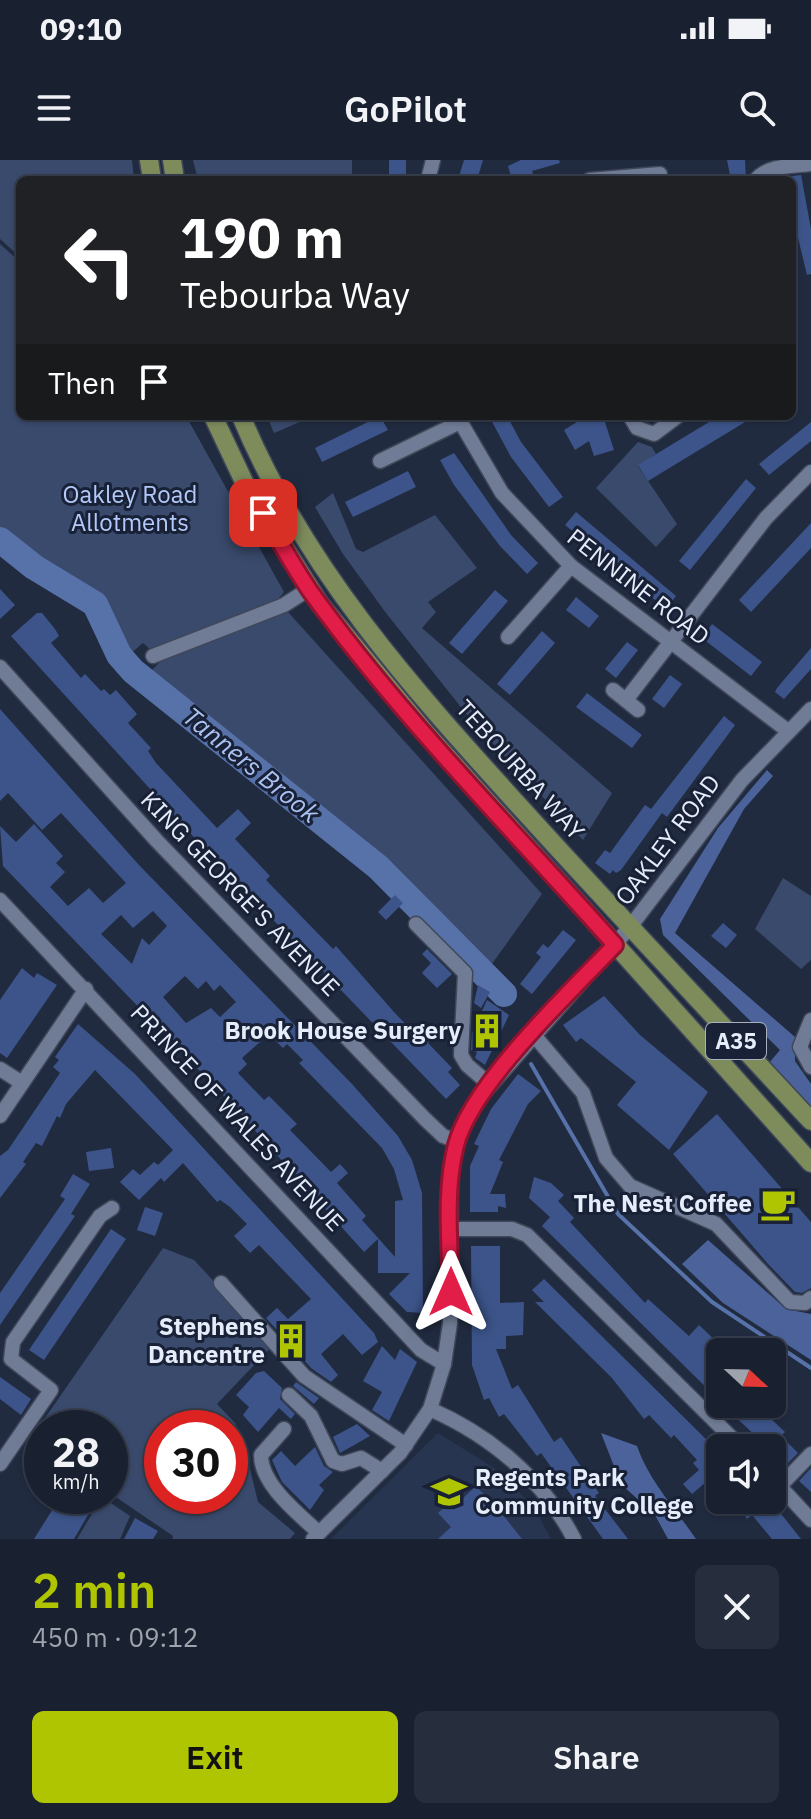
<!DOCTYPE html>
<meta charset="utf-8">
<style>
:root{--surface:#192030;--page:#262d3c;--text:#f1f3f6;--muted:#9fa3ab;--line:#373e4c;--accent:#b0c502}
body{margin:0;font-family:"IBM Plex Sans",sans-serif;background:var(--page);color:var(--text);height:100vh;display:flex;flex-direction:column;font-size:30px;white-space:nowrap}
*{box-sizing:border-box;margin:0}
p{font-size:26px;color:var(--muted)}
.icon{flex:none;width:44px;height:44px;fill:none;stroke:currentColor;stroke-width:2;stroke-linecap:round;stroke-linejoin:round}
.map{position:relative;height:1379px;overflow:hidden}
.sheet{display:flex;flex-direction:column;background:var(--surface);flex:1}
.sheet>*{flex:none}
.hud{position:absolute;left:16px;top:16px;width:780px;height:244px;border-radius:12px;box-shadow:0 2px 6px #0004,0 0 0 2px var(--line);background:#202124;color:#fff;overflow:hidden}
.needle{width:52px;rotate:112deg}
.tools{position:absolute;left:706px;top:1178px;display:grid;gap:16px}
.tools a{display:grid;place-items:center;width:80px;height:80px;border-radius:12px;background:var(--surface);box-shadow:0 2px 6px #0004,0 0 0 2px var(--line);font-size:40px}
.speed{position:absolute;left:24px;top:1250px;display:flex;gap:16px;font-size:40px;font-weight:700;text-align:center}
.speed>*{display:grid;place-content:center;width:104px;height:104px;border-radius:50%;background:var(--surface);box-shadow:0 2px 6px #0004,0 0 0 2px var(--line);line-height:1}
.speed small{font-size:20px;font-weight:400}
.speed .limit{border:12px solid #d22;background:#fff;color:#111}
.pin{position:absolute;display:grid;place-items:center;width:68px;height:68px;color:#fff;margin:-34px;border-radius:16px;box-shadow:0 4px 12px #0006}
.me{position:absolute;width:88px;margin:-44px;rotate:0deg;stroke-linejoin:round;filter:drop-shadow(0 0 6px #0008)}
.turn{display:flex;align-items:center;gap:28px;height:168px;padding:0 32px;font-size:36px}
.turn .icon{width:104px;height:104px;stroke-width:2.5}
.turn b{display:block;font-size:56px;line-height:68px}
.then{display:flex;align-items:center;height:76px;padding:0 32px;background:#0003;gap:16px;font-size:30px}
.round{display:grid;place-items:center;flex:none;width:84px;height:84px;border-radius:12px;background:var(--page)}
.head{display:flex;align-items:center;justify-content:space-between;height:136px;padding:0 32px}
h1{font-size:48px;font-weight:600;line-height:60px;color:var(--accent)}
.action{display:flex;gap:16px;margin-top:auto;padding:16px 32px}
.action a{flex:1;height:92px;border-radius:12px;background:var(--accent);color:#111;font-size:32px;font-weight:600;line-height:92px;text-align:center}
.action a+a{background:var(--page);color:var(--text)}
.status{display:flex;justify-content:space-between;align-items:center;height:56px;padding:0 40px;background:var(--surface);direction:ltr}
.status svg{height:22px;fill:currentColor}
header{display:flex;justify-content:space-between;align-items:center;height:104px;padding:0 32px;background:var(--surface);font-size:36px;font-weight:600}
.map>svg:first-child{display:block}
.built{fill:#283550}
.green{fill:#3a4a6c}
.forest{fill:#4b639a}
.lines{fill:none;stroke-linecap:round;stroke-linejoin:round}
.stream{stroke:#5771a9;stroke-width:4}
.river{stroke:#5771a9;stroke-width:26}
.building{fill:#3c5489;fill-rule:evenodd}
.minor-casing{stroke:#3f4759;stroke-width:17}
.major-casing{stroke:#3f4759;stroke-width:21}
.minor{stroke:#707c95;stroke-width:14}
.major{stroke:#7e8c5c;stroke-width:18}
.route-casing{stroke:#92132f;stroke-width:20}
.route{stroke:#e11d48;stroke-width:14}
.labels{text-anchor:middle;stroke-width:6;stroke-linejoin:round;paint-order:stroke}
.shield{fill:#182136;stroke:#a8afbf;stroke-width:2}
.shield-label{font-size:22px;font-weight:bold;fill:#e5ecfa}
.park-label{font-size:24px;fill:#b2c9fa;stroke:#182136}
.street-label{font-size:24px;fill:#e5ecfa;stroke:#182136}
.poi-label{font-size:24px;font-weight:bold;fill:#e5ecfa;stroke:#182136;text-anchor:end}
.water-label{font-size:26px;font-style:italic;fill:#aac1f1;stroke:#182136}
</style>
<div class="status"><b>09:10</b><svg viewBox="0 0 49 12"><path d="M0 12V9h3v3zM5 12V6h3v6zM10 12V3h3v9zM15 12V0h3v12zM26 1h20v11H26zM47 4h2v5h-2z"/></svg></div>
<header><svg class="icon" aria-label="menu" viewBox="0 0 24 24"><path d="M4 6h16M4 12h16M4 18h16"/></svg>GoPilot<svg class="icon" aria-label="search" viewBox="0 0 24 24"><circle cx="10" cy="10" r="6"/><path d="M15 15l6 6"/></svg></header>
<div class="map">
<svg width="811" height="1379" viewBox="0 0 811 1379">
<rect width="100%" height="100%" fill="#212b40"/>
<path class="built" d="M 438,1273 L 502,1313 L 536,1351 L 551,1379 L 331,1379 Z"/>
<g class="green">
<path d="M 0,0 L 132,0 L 134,20 L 20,20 L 20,97 L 0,79 Z"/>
<path d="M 193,0 L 352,0 L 352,20 L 198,20 Z"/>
<path d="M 0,84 L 20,102 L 20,256 L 186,256 L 284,432 L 274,444 L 150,489 L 143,483 L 131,493 L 95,436 L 37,402 L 0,371 Z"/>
<path d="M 267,256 L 314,256 L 274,273 Z"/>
<path d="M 638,282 L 652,287 L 656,294 L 638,306 L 677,364 L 656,387 L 596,328 Z"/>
<path d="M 333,333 L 356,389 L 363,392 L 435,355 L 477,408 L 428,442 L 436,452 L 422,468 L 612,633 L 583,680 L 472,561 L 386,453 L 343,394 L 315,347 Z"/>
<path d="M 288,452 L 542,734 L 489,808 L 381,703 L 148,514 L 168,494 Z"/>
<path d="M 783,718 L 811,736 L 811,800 L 801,809 L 755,769 Z"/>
<path d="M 163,1088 L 194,1100 L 273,1185 L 217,1244 L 236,1264 L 230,1283 L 230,1268 L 162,1268 L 162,1336 L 230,1336 L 230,1285 L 248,1301 L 258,1342 L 295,1373 L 290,1379 L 172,1379 L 173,1376 L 110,1333 L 110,1268 L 42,1268 L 42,1289 L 29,1281 Z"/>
<path d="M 102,1337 L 130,1356 L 120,1379 L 77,1379 Z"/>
</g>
<g class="forest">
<path d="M 767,610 L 773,616 L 744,649 L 675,773 L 795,877 L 795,901 L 811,924 L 811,947 L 769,903 L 780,890 L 663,775 L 660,759 L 718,668 Z"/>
<path d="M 708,1080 L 786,1149 L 811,1154 L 811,1200 L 723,1143 L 682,1104 Z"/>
<path d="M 601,1273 L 637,1286 C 649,1321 675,1348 696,1379 L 668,1379 L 655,1355 L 621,1324 Z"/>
</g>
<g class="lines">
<path class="stream" d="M 531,904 L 618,1054 L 712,1142 L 811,1208"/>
<path class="river" d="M 0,380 L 34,407 L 95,444 L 119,495 L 133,511 L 378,707 L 504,834"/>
</g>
<g class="building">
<rect x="389" y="0" width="17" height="20"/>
<path d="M 464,0 L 483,0 L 477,20 L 458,20 Z"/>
<path d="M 521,0 L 559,0 L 560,3 L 532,11 L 534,17 L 512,20 L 508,6 Z"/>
<path d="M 727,0 L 745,0 L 746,20 L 731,20 Z"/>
<path d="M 801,15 L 811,69 L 811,114 L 807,115 L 792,53 L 792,16 Z"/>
<path d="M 380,256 L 388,270 L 322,302 L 315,288 Z"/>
<path d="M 489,256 L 507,256 L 521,282 L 563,337 L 549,347 L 511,297 Z"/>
<path d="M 581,256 L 603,256 L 614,290 L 594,296 L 589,281 L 575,290 L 564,270 L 582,259 Z"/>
<path d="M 719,256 L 755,256 L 648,321 L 638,305 Z"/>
<path d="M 811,262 L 811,281 L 769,315 L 759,304 Z"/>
<path d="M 454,293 L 511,375 L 538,403 L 527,414 L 500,386 L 454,325 L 440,300 Z"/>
<path d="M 408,311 L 416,327 L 353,357 L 345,342 Z"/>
<path d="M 746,319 L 756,328 L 690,410 L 679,401 Z"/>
<path d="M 576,352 L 676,436 L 666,449 L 565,365 Z"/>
<path d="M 811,363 L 811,388 L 751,452 L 739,440 Z"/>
<path d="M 0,429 L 15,445 L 0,459 Z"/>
<path d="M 495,430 L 508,441 L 462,494 L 449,483 Z"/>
<path d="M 576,437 L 599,456 L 589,468 L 566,450 Z"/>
<path d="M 37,453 L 42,453 L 55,469 L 59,476 L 51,483 L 81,518 L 85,514 L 101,531 L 104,529 L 110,535 L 116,530 L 137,554 L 128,563 L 151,588 L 148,591 L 156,603 L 217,668 L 238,649 L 251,663 L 235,679 L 270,716 L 266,720 L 333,789 L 336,786 L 394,852 L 418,877 L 423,872 L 431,880 L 428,883 L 452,908 L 448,912 L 460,925 L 446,939 L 202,686 L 11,476 Z"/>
<path d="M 712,464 L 762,502 L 751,516 L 702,478 Z"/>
<path d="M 542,471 L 555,483 L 510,535 L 497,524 Z"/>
<path d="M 627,482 L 638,490 L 616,518 L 605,509 Z"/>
<path d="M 811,488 L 811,509 L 784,539 L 775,532 L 777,528 Z"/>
<path d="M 670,515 L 682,524 L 664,548 L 652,539 Z"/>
<path d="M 587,533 L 642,575 L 632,588 L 576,547 Z"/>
<path d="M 0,549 L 139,705 L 352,924 L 398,976 L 412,1000 L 422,1033 L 423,1153 L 407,1152 L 389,1134 L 410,1113 L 378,1113 L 378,1079 L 364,1092 L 223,935 L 3,706 L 0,666 L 16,682 L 34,664 L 63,696 L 56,703 L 65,712 L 50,727 L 68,746 L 89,728 L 103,743 L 126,723 L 61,653 L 42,670 L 8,633 L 0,641 ZM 153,751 L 167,766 L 149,785 L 142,778 L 132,804 L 101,774 L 121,755 L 133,768 ZM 185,816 L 198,829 L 206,821 L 214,831 L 220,825 L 236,842 L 220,857 L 211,848 L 186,863 L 163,837 ZM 269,874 L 283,888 L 287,884 L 303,900 L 299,903 L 382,988 L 394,1009 L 403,1040 L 395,1041 L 395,1097 L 362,1060 L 366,1056 L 337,1023 L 348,1013 L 340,1004 L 331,1012 L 290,970 L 297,964 L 269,936 L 264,940 L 238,913 L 247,904 L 242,898 Z"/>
<path d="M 724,556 L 735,565 L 667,657 L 662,653 L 621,710 L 616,713 L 613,710 L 610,714 L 595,703 L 605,690 L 610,693 L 645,645 L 651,649 Z"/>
<path d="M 395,735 L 403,743 L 386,760 L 378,752 Z"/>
<path d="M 723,763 L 737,775 L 726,788 L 711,776 Z"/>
<path d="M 563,770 L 576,780 L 532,834 L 520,824 L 541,797 L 536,793 L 543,784 L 548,788 Z"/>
<path d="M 427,789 L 452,814 L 437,828 L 422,813 L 431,803 L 422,794 Z"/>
<path d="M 22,808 L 34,818 L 37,813 L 57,825 L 7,898 L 0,893 L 0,840 Z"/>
<path d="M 478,825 L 490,832 L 481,848 L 474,843 Z"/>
<path d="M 604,836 L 640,875 L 708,932 L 669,990 L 617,945 L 636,922 L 581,878 L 576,882 L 563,865 Z"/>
<path d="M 487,840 L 509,855 L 485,905 L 475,898 L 477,892 L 471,890 L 472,873 Z"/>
<path d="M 78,864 L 135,914 L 374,1173 L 378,1182 L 362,1195 L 343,1174 L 321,1194 L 338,1215 L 331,1222 L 311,1208 L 266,1158 L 277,1148 L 288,1159 L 311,1139 L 259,1085 L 250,1093 L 234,1076 L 247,1064 L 230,1047 L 220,1040 L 217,1042 L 183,1003 L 164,1022 L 161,1018 L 139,1040 L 120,1022 L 133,1009 L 140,1015 L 154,1002 L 158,1005 L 173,990 L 95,910 L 66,944 L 60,958 L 57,956 L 42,986 L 36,983 L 23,1002 L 26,1004 L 0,1038 L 0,996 L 8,990 L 60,913 L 53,907 L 59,900 L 55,897 Z"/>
<path d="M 518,914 L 541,931 L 528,944 L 499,1000 L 503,1002 L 490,1034 L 505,1034 L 506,1048 L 498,1046 L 498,1052 L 470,1052 L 470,1006 L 479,986 L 474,984 L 491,949 Z"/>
<path d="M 717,954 L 811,1062 L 811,1128 L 802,1133 L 795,1132 L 768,1104 L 673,994 Z"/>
<path d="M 111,988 L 114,1008 L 89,1011 L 86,992 Z"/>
<path d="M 73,1014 L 90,1024 L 71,1054 L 75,1056 L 0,1165 L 0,1133 L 65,1039 L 60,1036 Z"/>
<path d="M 534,1017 L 551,1023 L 564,1035 L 558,1041 L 574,1058 L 570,1062 L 645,1143 L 648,1139 L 689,1176 L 699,1165 L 721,1186 L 711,1197 L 720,1205 L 720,1241 L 542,1066 L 550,1057 L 529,1038 Z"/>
<path d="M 145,1047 L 163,1053 L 155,1076 L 137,1070 Z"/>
<path d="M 111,1069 L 126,1079 L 44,1200 L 29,1190 Z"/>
<path d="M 471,1086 L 500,1086 L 500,1143 L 524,1142 L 523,1175 L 506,1176 L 506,1189 L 496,1189 L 512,1229 L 518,1225 L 554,1282 L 561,1277 L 599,1333 L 595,1336 L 628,1379 L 603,1379 L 541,1293 L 537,1296 L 504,1254 L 499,1257 L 489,1238 L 484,1240 L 472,1205 Z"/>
<path d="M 544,1119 L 720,1293 L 720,1325 L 712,1317 L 692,1334 L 683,1324 L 699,1310 L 693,1303 L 697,1300 L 674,1275 L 671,1278 L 649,1255 L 644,1259 L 612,1218 L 535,1142 L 544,1142 L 532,1130 Z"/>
<path d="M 382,1186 L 395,1200 L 400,1189 L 417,1202 L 389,1261 L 372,1250 L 382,1232 L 363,1221 Z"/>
<path d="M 264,1211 L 282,1228 L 280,1239 L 295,1254 L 291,1259 L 279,1248 L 258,1272 L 243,1255 L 249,1247 L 236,1235 L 256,1213 Z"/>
<path d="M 0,1217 L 31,1239 L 21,1255 L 0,1239 Z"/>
<path d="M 296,1222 L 319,1238 L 314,1244 L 293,1226 Z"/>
<path d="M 722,1244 L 755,1244 L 785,1272 L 781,1276 L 798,1293 L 786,1305 Z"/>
<path d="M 357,1264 L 370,1276 L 340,1293 L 333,1277 Z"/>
<path d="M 315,1287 L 324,1306 L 333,1312 L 319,1325 L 324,1330 L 310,1350 L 282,1322 L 272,1300 L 281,1291 L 295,1306 Z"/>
<path d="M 811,1308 L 811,1332 L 799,1321 Z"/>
<path d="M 476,1326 L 499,1350 L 522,1379 L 438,1379 L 451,1367 L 438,1353 L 457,1336 L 461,1340 Z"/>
<path d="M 61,1336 L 99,1336 L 74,1379 L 34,1379 Z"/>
<path d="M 736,1340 L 770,1340 L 801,1379 L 772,1379 L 752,1355 L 747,1359 Z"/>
<path d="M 135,1358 L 158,1371 L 153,1379 L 124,1379 Z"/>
</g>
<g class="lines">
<g class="minor-casing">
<g id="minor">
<path d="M 428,20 L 433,0"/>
<path d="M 589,20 L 660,14"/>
<path d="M 756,20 C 767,5 794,6 811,4"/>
<path d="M 457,256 L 502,333 L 571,406 L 788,571"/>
<path d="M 630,256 L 637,268 L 654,274 L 678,256"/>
<path d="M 380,301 L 460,262"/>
<path d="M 508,477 L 571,406"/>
<path d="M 153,496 L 284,445 L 309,429"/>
<path d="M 0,507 L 157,681 L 425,959 L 443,976 L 457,981"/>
<path d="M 613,530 L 638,550"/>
<path d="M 626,540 L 766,358 L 811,312"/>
<path d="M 0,740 L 421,1190 L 444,1204"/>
<path d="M 416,764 L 465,813 L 461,895 L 467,905 L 489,924"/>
<path d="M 811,860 L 800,887 L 811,907"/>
<path d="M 533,874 L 583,933 L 606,998 L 630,1026 L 716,1064 L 790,1142 L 805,1143 L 811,1138"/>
<path d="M 0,909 L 22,923"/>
<path d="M 0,956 L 86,829"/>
<path d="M 450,1069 L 512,1069 L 527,1075 L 742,1288"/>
<path d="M 221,1123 L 304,1216 L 406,1285"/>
<path d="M 289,1235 L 311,1256 L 333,1301 L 342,1304 L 361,1298 L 382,1311"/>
<path d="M 430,1249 C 491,1276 543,1319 574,1379"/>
<path d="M 284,1269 L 261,1295 C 261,1325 299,1354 319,1373"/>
<path d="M 0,1304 L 51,1230 L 11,1199 L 13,1182 L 100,1056 L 112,1048"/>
<path d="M 772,1318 L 811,1360"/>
<path d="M 780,1326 L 811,1294"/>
<path d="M 313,1379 L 400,1293 L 430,1249 L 444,1204 L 450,1163 L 451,1009 L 457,981 L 474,944 L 630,767 L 742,620 L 811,549"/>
</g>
</g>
<g class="major-casing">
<g id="major">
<path d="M 149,0 L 152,20"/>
<path d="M 172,0 L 175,20"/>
<path d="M 213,256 L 247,328 L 320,444 L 425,572 L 811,1003"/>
<path d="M 241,256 C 304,408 413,529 522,649 C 617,754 715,857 811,961"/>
</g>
</g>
<use href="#minor" class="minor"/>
<use href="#major" class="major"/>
</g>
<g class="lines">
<g class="route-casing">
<path id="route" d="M 263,353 C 278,379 293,406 310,431 C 399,555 513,670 615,785 C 569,833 472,924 456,985 C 444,1032 450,1084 451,1132"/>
</g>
<use href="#route" class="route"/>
</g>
<defs>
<g id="building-bare" transform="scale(2.76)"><path d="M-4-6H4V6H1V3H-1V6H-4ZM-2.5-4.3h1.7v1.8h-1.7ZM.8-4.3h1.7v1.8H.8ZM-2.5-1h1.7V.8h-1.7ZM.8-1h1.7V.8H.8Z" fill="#b0c502" stroke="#182136" stroke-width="2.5" paint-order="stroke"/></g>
<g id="cafe-bare" transform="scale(2.76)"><path d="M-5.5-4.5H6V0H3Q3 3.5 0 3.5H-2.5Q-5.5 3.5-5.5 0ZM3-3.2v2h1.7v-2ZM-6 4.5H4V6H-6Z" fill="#b0c502" stroke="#182136" stroke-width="2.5" paint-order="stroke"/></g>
<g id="school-bare" transform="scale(2.76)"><path d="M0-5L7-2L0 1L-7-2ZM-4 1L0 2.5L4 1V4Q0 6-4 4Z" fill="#b0c502" stroke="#182136" stroke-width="2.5" paint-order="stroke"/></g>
</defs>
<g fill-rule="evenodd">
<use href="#building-bare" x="487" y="871"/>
<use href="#cafe-bare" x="778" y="1044"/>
<use href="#building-bare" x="291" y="1181"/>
<use href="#school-bare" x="449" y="1332"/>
</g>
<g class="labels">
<rect class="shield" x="706" y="863" width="60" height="36" rx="6"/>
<g class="shield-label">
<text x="736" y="889">A35</text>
</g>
<g class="park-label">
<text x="130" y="343">Oakley Road<tspan x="130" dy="28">Allotments</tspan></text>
</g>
<g class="street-label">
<text transform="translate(638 427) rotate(38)" y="8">PENNINE ROAD</text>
<text transform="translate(520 610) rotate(48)" y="8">TEBOURBA WAY</text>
<text transform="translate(668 680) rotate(-53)" y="8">OAKLEY ROAD</text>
<text transform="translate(240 734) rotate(46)" y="8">KING GEORGE'S AVENUE</text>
<text transform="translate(237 958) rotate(47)" y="8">PRINCE OF WALES AVENUE</text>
</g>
<g class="poi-label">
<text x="461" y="879">Brook House Surgery</text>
<text x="752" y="1052">The Nest Coffee</text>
<text x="265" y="1175">Stephens<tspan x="265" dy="28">Dancentre</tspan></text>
<text x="475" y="1326" text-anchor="start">Regents Park<tspan x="475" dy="28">Community College</tspan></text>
</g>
<g class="water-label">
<text transform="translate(251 605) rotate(39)" y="9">Tanners Brook</text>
</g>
</g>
</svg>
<div class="tools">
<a><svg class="needle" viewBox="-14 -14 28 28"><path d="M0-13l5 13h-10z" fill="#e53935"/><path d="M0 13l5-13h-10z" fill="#9fa3ab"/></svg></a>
<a><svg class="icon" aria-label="sound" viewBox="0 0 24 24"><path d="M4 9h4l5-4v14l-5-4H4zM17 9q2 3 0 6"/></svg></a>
</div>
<div class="speed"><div>28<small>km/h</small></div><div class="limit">30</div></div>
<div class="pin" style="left:263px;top:353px;background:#d93025"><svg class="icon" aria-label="arrive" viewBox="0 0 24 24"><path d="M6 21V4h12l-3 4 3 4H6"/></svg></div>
<svg class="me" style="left:451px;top:1132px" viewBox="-20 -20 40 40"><path d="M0-17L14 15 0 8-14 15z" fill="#e11d48" stroke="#fff" stroke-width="4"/></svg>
<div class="hud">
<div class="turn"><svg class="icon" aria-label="left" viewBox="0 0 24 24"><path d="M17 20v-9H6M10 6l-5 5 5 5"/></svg><div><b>190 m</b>Tebourba Way</div></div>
<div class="then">Then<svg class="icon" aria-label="arrive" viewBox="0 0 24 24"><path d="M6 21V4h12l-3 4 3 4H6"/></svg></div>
</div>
</div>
<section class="sheet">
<div class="head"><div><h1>2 min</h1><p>450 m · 09:12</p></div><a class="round"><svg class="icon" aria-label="close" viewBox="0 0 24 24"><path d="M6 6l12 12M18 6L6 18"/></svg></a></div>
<div class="action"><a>Exit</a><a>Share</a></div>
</section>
